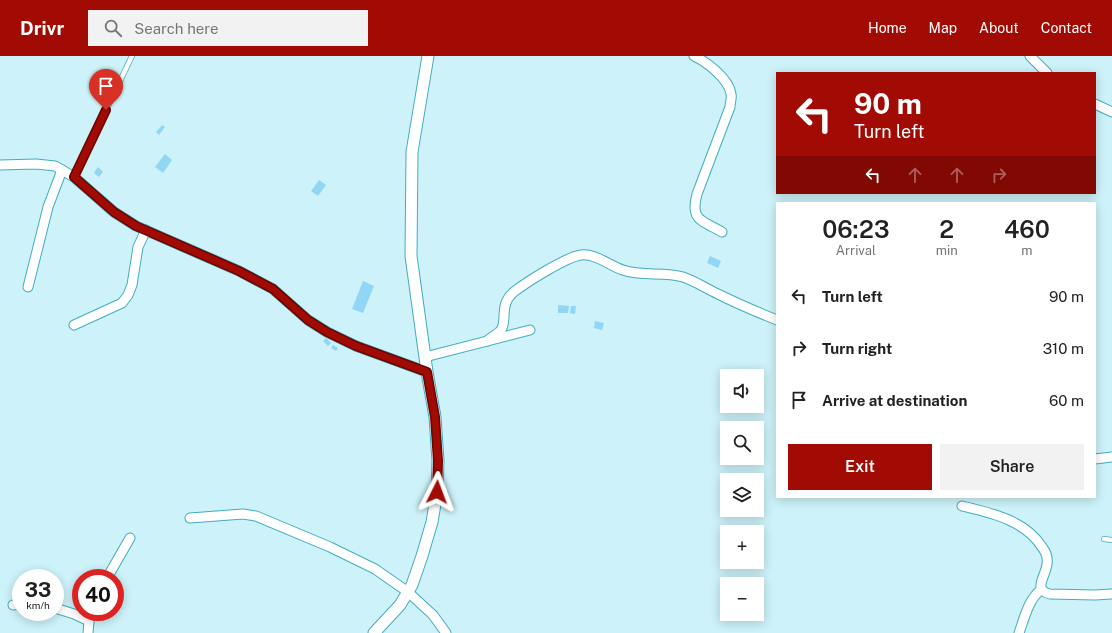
<!DOCTYPE html>
<meta charset="utf-8">
<style>
:root{--surface:#fff;--page:#f2f2f2;--text:#222;--muted:#767676;--accent:#a20a04}
body{margin:0;font-family:"Public Sans",sans-serif;background:var(--page);color:var(--text);height:100vh;display:flex;flex-direction:column;font-size:15px;white-space:nowrap}
*{box-sizing:border-box;margin:0}
p{font-size:13px;color:var(--muted)}
.icon{flex:none;width:22px;height:22px;fill:none;stroke:currentColor;stroke-width:2;stroke-linecap:round;stroke-linejoin:round}
.map{position:relative;flex:1;overflow:hidden}
.side{position:absolute;left:776px;top:146px;width:320px;height:296px;display:flex;flex-direction:column;background:var(--surface);border-radius:0px;box-shadow:0 2px 10px #0003}
.side>*{flex:none}
.hud{position:absolute;left:776px;top:16px;width:320px;height:122px;border-radius:0px;box-shadow:0 2px 10px #0003;background:#a20a04;color:#fff;overflow:hidden}
.fabs{position:absolute;left:720px;top:313px;display:grid;gap:8px}
.fabs a{display:grid;place-items:center;width:44px;height:44px;border-radius:0px;background:var(--surface);box-shadow:0 2px 10px #0003;font-size:20px}
.speed{position:absolute;left:12px;top:513px;display:flex;gap:8px;font-size:20px;font-weight:700;text-align:center}
.speed>*{display:grid;place-content:center;width:52px;height:52px;border-radius:50%;background:var(--surface);box-shadow:0 2px 10px #0003;line-height:1}
.speed small{font-size:10px;font-weight:400}
.speed .limit{border:6px solid #d22;background:#fff;color:#111}
.pin{position:absolute;display:grid;place-items:center;width:34px;height:34px;color:#fff;margin:-41px -17px;border-radius:50% 50% 50% 0;rotate:-45deg;box-shadow:0 0 4px #0007}
.pin .icon{rotate:45deg}
.me{position:absolute;width:44px;margin:-22px;rotate:3deg;stroke-linejoin:round;filter:drop-shadow(0 0 3px #0008)}
.turn{display:flex;align-items:center;gap:14px;height:84px;padding:0 12px;font-size:18px}
.turn .icon{width:52px;height:52px;stroke-width:2.5}
.turn b{display:block;font-size:28px;line-height:34px}
.lanes{display:flex;align-items:center;height:38px;padding:0 12px;background:#0003;justify-content:center;gap:20px;direction:ltr}
.lanes .off{opacity:.35}
.eta{display:flex;justify-content:space-evenly;align-items:center;height:68px;text-align:center}
.eta b{font-size:24px;font-weight:600;line-height:28px}
.primary-button{display:flex;gap:8px;margin-top:auto;padding:8px 12px}
.primary-button a{flex:1;height:46px;border-radius:0px;background:var(--accent);color:#fff;font-size:16px;font-weight:600;line-height:46px;text-align:center}
.primary-button a+a{background:var(--page);color:var(--text)}
ul{padding:0;list-style:none}
li{display:flex;align-items:center;gap:12px;height:52px;padding:0 12px}
li div{flex:1}
li b{display:block;font-size:15px}
li em{font-style:normal}
header{display:flex;align-items:center;gap:24px;box-sizing:border-box;height:56px;padding:0 20px;background:var(--accent);color:#fff}
header strong{font-size:19px}
nav{display:flex;gap:22px;margin-inline-start:auto;font-size:14px}
.search{width:280px;height:36px;background:var(--page);display:flex;align-items:center;gap:10px;box-sizing:border-box;padding:0 14px;border-radius:0px;color:var(--muted);font-size:15px}
.map>svg:first-child{display:block}
.building{fill:#92d6f6}
.lines{fill:none;stroke-linecap:round;stroke-linejoin:round}
.service-casing{stroke:#42adbe;stroke-width:6}
.minor-casing{stroke:#42adbe;stroke-width:11}
.tertiary-casing{stroke:#42adbe;stroke-width:13}
.service{stroke:#fff;stroke-width:4.5}
.minor{stroke:#fff;stroke-width:9}
.tertiary{stroke:#fff;stroke-width:11}
.route-casing{stroke:#690603;stroke-width:10}
.route{stroke:#a20a04;stroke-width:7}
</style>
<header>
<strong>Drivr</strong>
<div class="search"><svg class="icon" aria-label="search" viewBox="0 0 24 24"><circle cx="10" cy="10" r="6"/><path d="M15 15l6 6"/></svg>Search here</div>
<nav><a>Home</a><a>Map</a><a>About</a><a>Contact</a></nav>
</header>
<div class="map">
<svg width="1112" height="577" viewBox="0 0 1112 577">
<rect width="100%" height="100%" fill="#cdf2f9"/>
<g class="building">
<path d="M 162,69 L 165,71 L 159,79 L 156,76 Z"/>
<path d="M 165,98 L 172,104 L 163,117 L 155,111 Z"/>
<path d="M 98,111 L 103,116 L 99,121 L 94,117 Z"/>
<path d="M 319,124 L 326,129 L 318,140 L 311,135 Z"/>
<path d="M 710,200 L 721,205 L 718,212 L 707,207 Z"/>
<path d="M 363,225 L 374,230 L 363,257 L 352,253 Z"/>
<path d="M 558,249 L 569,250 L 568,257 L 558,257 Z"/>
<path d="M 571,250 L 576,250 L 575,258 L 570,257 Z"/>
<path d="M 595,265 L 604,267 L 602,274 L 594,272 Z"/>
<path d="M 326,282 L 331,287 L 328,290 L 323,285 Z"/>
<path d="M 333,289 L 338,292 L 336,295 L 331,292 Z"/>
</g>
<g class="lines">
<g class="service-casing">
<g id="service">
<path d="M 74,121 L 132,0"/>
<path d="M 1104,483 L 1112,484"/>
</g>
</g>
<g class="minor-casing">
<g id="minor">
<path d="M 694,0 C 707,6 729,23 731,38 C 732,42 730,47 730,51 L 697,138 C 690,164 701,164 722,176"/>
<path d="M 1030,0 L 1047,17"/>
<path d="M 1095,48 L 1112,56"/>
<path d="M 0,109 L 36,108 L 55,110 L 74,121 L 114,156 L 136,170 L 239,215 L 273,233 L 308,264 L 327,276 L 356,290 L 427,316"/>
<path d="M 28,231 L 48,151 L 62,114"/>
<path d="M 74,269 L 122,247 L 128,239 L 132,229 L 138,191 L 146,174"/>
<path d="M 487,285 C 491,281 498,278 501,274 C 508,264 498,248 515,235 C 527,226 566,201 581,199 C 595,197 610,210 623,214 C 642,221 664,215 683,221 C 695,225 707,233 718,238 C 738,248 757,256 777,264"/>
<path d="M 425,301 L 530,274"/>
<path d="M 1095,403 L 1112,401"/>
<path d="M 962,450 C 991,457 1025,464 1042,491 C 1046,496 1048,502 1047,508 C 1046,520 1032,534 1050,538 L 1095,539 L 1112,538"/>
<path d="M 190,462 L 243,458 L 256,460 L 330,491 L 375,513 L 408,536 L 433,559 L 446,577"/>
<path d="M 107,522 L 130,482"/>
<path d="M 13,549 L 21,548"/>
<path d="M 55,552 L 74,558 L 89,565"/>
<path d="M 88,577 L 89,565 L 92,556"/>
<path d="M 1019,577 C 1024,563 1029,542 1041,534"/>
</g>
</g>
<g class="tertiary-casing">
<path id="tertiary" d="M 374,577 L 400,549 L 412,529 L 422,500 L 432,466 L 437,436 L 438,405 L 435,361 L 427,316 L 411,200 L 412,96 L 428,0"/>
</g>
<use href="#service" class="service"/>
<use href="#minor" class="minor"/>
<use href="#tertiary" class="tertiary"/>
</g>
<g class="lines">
<g class="route-casing">
<path id="route" d="M 106,54 L 74,121 L 114,156 L 136,170 L 239,215 L 273,233 L 308,264 L 327,276 L 356,290 L 427,316 L 435,361 L 438,405 L 437,436"/>
</g>
<use href="#route" class="route"/>
</g>
</svg>
<div class="fabs">
<a><svg class="icon" aria-label="sound" viewBox="0 0 24 24"><path d="M4 9h4l5-4v14l-5-4H4zM17 9q2 3 0 6"/></svg></a>
<a><svg class="icon" aria-label="search" viewBox="0 0 24 24"><circle cx="10" cy="10" r="6"/><path d="M15 15l6 6"/></svg></a>
<a><svg class="icon" aria-label="layers" viewBox="0 0 24 24"><path d="M12 4l9 5-9 5-9-5zM3 14l9 5 9-5"/></svg></a>
<a>+</a>
<a>−</a>
</div>
<div class="speed"><div>33<small>km/h</small></div><div class="limit">40</div></div>
<div class="pin" style="left:106px;top:54px;background:#d93025"><svg class="icon" aria-label="arrive" viewBox="0 0 24 24"><path d="M6 21V4h12l-3 4 3 4H6"/></svg></div>
<svg class="me" style="left:437px;top:436px" viewBox="-20 -20 40 40"><path d="M0-17L14 15 0 8-14 15z" fill="#a20a04" stroke="#fff" stroke-width="4"/></svg>
<div class="hud">
<div class="turn"><svg class="icon" aria-label="left" viewBox="0 0 24 24"><path d="M17 20v-9H6M10 6l-5 5 5 5"/></svg><div><b>90 m</b>Turn left</div></div>
<div class="lanes"><svg class="icon" aria-label="left" viewBox="0 0 24 24"><path d="M17 20v-9H6M10 6l-5 5 5 5"/></svg><svg class="icon off" aria-label="ahead" viewBox="0 0 24 24"><path d="M12 20V5M6 11l6-6 6 6"/></svg><svg class="icon off" aria-label="ahead" viewBox="0 0 24 24"><path d="M12 20V5M6 11l6-6 6 6"/></svg><svg class="icon off" aria-label="right" viewBox="0 0 24 24"><path d="M7 20v-9h11M14 6l5 5-5 5"/></svg></div>
</div>
<section class="side">
<div class="eta">
<div><b>06:23</b><p>Arrival</p></div>
<div><b>2</b><p>min</p></div>
<div><b>460</b><p>m</p></div>
</div>
<ul>
<li><svg class="icon" aria-label="left" viewBox="0 0 24 24"><path d="M17 20v-9H6M10 6l-5 5 5 5"/></svg><div><b>Turn left</b></div><em>90 m</em></li>
<li><svg class="icon" aria-label="right" viewBox="0 0 24 24"><path d="M7 20v-9h11M14 6l5 5-5 5"/></svg><div><b>Turn right</b></div><em>310 m</em></li>
<li><svg class="icon" aria-label="arrive" viewBox="0 0 24 24"><path d="M6 21V4h12l-3 4 3 4H6"/></svg><div><b>Arrive at destination</b></div><em>60 m</em></li>
</ul>
<div class="primary-button"><a>Exit</a><a>Share</a></div>
</section>
</div>
